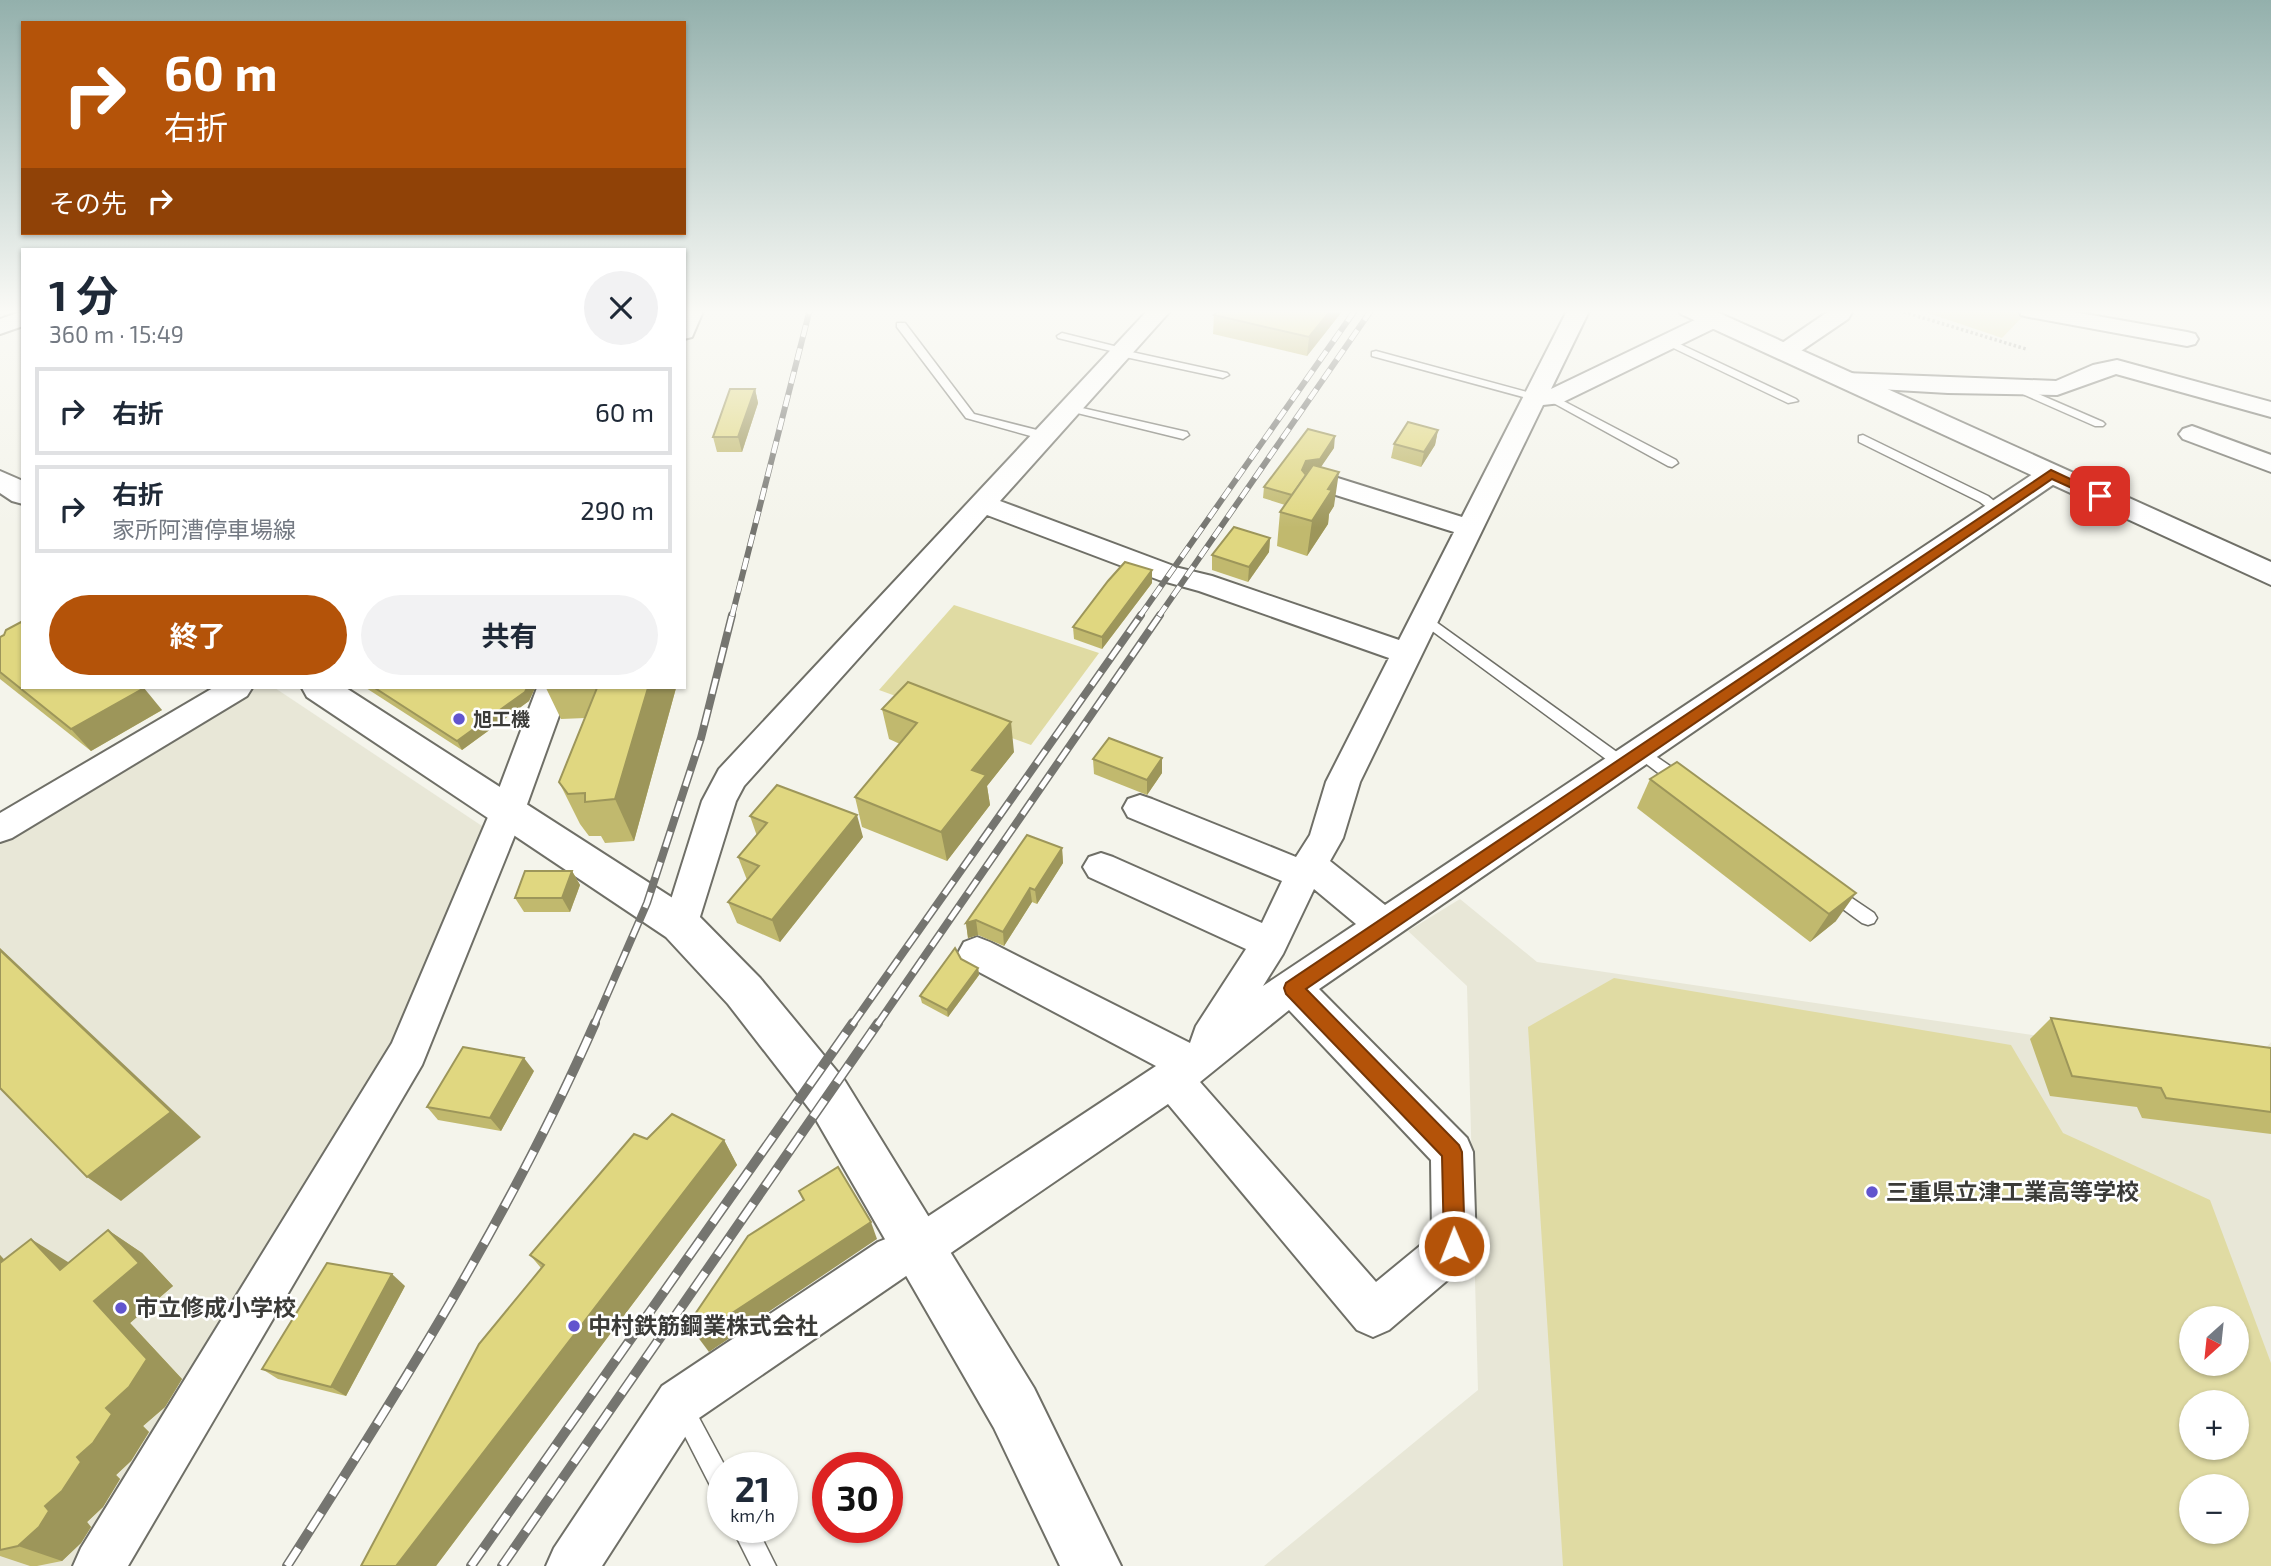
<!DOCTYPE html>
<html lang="ja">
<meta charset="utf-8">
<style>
:root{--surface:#fff;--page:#f2f2f3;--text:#1f2937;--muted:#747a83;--line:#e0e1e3;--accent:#b45309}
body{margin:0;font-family:"Exo 2","Noto Sans JP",sans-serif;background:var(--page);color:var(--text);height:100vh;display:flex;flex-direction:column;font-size:26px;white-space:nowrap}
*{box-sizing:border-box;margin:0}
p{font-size:23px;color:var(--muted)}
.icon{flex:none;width:38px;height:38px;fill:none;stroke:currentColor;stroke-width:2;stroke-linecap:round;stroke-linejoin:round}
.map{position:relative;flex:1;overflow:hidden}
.details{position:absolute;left:21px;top:248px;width:665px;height:441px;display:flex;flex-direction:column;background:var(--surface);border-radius:0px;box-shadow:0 2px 5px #0004}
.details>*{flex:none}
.banner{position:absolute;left:21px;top:21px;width:665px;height:214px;border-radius:0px;box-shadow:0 2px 5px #0004;background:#b45309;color:#fff;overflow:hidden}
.needle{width:46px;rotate:207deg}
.fabs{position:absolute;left:2179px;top:1306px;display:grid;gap:14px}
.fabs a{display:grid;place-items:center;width:70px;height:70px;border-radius:50%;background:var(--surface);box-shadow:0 2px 5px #0004;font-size:35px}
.speed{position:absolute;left:707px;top:1452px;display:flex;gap:14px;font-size:35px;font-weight:700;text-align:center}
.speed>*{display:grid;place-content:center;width:91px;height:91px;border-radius:50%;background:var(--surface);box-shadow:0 2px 5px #0004;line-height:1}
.speed small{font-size:18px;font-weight:400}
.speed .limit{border:10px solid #d22;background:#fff;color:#111}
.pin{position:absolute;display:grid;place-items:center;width:60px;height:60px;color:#fff;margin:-30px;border-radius:14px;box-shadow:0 4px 10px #0006}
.me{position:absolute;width:77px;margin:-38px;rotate:359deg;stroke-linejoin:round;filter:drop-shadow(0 0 5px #0008)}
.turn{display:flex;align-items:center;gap:24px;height:147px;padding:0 28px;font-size:32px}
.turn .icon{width:91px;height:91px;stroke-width:2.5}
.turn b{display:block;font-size:49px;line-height:60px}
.then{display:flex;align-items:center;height:66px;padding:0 28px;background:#0003;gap:14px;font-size:26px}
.round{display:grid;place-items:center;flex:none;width:74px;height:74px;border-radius:37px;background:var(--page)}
.head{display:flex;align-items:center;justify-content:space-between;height:119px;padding:0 28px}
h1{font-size:42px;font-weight:700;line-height:52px}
.action{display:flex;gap:14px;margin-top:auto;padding:14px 28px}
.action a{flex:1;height:80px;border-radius:42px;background:var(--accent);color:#fff;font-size:28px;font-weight:700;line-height:80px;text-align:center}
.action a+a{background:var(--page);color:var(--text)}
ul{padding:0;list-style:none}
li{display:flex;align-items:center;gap:21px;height:88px;margin:0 14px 10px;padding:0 14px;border:4px solid var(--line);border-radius:0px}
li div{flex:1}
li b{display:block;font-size:26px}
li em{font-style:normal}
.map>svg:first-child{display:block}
.built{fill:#e8e7d7;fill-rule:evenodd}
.green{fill:#e0dba3;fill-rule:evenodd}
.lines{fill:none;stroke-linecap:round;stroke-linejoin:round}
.service-casing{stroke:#6f6f67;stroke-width:3}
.minor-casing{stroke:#6f6f67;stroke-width:4}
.tertiary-casing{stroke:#6f6f67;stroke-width:4}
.secondary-casing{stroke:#6f6f67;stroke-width:4}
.path{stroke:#9f9f99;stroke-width:3.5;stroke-dasharray:2.5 2.5;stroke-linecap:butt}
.service{fill:#fff;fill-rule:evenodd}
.minor{fill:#fff;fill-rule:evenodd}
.tertiary{fill:#fff;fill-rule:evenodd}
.secondary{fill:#fff;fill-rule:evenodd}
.rail-far2-casing{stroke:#757570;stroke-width:6}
.rail-far1-casing{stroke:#757570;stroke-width:8}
.rail-casing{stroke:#757570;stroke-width:10}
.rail-far2{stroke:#fff;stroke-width:4.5;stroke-dasharray:12;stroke-linecap:butt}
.rail-far1{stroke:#fff;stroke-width:5;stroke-dasharray:16;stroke-linecap:butt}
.rail{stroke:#fff;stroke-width:7;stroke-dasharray:21;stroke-linecap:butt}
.wall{fill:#c1b96e}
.shaded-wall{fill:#9d965a}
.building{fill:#e0d780;stroke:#9d965a;stroke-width:2}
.route{fill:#b45309;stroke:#753606;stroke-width:2}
.poi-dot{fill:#6255ce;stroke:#fff;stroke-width:2.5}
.labels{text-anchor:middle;stroke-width:5;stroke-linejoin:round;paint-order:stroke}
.poi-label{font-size:19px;font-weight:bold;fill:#3b3b38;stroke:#fff;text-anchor:start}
.near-poi-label{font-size:23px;font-weight:bold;fill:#3b3b38;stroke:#fff;text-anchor:start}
</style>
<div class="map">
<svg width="2271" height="1566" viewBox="0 0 2271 1566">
<rect width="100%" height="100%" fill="#f4f4eb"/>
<g class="built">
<path d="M 245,688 L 275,688 L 488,830 L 397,1051 L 86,1566 L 0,1566 L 0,836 Z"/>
<path d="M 1460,899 L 1537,962 L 2250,1067 L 2271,1042 L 2271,1566 L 1264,1566 L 1478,1390 L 1467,986 L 1408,931 ZM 2191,1318 L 2236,1318 L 2236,1363 L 2191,1363 ZM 2191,1402 L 2236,1402 L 2236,1447 L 2191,1447 ZM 2191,1486 L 2236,1486 L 2236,1531 L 2191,1531 Z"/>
</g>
<g class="green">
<path d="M 1916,309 L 2030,309 L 2002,338 Z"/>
<path d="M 954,605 L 1099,653 L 1031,745 L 879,690 Z"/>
<path d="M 1614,978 L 2011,1045 L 2063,1133 L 2210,1200 L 2271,1363 L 2271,1566 L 1563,1566 L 1528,1027 ZM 2191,1318 L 2236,1318 L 2236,1363 L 2191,1363 ZM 2191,1402 L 2236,1402 L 2236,1447 L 2191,1447 ZM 2191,1486 L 2236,1486 L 2236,1531 L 2191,1531 Z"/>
</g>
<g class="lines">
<g class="service-casing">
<g id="service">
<path d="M 897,323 L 905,323 L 974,414 L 1049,433 L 1049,439 L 1045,440 L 966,418 L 897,327 Z"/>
<path d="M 1062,333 L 1126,349 L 1127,351 L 1227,373 L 1229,375 L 1223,378 L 1116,355 L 1115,352 L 1058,338 L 1057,336 Z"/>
<path d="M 1667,338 L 1796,399 L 1798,401 L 1788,403 L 1663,343 L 1662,341 Z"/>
<path d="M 1376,351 L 1538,395 L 1540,397 L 1534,400 L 1372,356 L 1372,352 Z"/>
<path d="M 2013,383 L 2103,422 L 2105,424 L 2103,426 L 2095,426 L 2009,388 L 2009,384 Z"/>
<path d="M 1552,395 L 1676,460 L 1678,463 L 1672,467 L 1668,466 L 1548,400 L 1546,398 Z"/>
<path d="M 1069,405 L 1187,432 L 1189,435 L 1183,439 L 1065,410 L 1063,408 Z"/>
<path d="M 1863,435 L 1988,496 L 2005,510 L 2003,513 L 1995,513 L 1980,502 L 1859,442 L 1859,436 Z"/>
<path d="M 1425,614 L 1628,760 L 1631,764 L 1628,768 L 1618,768 L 1420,622 L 1418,619 L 1420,616 Z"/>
<path d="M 1641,746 L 1686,777 L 1688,781 L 1686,785 L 1674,785 L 1636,756 L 1633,752 L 1636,748 Z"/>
<path d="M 1831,884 L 1874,913 L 1877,918 L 1874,923 L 1868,925 L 1862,923 L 1825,896 L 1823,891 L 1825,886 Z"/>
<path d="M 682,1398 L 690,1401 L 726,1468 L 723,1468 L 723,1499 L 715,1495 L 671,1409 L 674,1401 Z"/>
<path d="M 732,1528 L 757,1528 L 776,1566 L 751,1566 Z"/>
</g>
</g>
<g class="minor-casing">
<g id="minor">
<path d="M 684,309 L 704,309 L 692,337 L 684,339 Z"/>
<path d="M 1149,309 L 1172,309 L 1000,501 L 1179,568 L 1212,576 L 1399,640 L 1454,532 L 1307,486 L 1303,480 L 1307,474 L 1316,472 L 1325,474 L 1462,517 L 1568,309 L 1590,309 L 1551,389 L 1705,315 L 1721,315 L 1724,320 L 1721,325 L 1561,403 L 1543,405 L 1360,782 L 1343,838 L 1330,861 L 1385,905 L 2042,468 L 2051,466 L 2060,468 L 2064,474 L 2060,480 L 1319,989 L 1467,1138 L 1473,1152 L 1476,1246 L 1470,1261 L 1389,1330 L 1373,1337 L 1357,1330 L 1168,1104 L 936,1263 L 909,1274 L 696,1420 L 602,1566 L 546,1566 L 554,1548 L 662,1386 L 878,1242 L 906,1231 L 1156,1066 L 964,964 L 958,953 L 964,942 L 977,937 L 990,942 L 1190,1043 L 1196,1026 L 1246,949 L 1089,877 L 1083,867 L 1089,857 L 1101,853 L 1113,857 L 1262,923 L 1282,881 L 1128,817 L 1123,808 L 1128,799 L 1140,795 L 1152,799 L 1296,857 L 1310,835 L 1326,782 L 1389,658 L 1199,591 L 1159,580 L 987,515 L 744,786 L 736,801 L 694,936 L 681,940 L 668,936 L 663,925 L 702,801 L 719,769 ZM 1314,889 L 1356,924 L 1263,986 L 1283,954 ZM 1289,1010 L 1431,1160 L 1432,1236 L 1376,1282 L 1200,1082 Z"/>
<path d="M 1832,309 L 1854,309 L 1848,319 L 1792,357 L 1776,357 L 1772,352 L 1776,347 Z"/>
<path d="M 2019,309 L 2057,309 L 2187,332 L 2195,334 L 2198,339 L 2195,344 L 2187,346 L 2029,317 L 2021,315 Z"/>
<path d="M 23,311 L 23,326 L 0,334 L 0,319 Z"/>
<path d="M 2117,360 L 2271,402 L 2271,417 L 2116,374 L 2057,395 L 1948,393 L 1845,387 L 1837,385 L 1833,380 L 1837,375 L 1845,373 L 2056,381 L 2093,365 Z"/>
<path d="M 2192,426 L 2271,455 L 2271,472 L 2183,439 L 2179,434 L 2183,429 Z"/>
<path d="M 213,688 L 252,688 L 247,696 L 12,838 L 0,842 L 0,813 Z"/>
<path d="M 537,688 L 569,688 L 525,810 L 422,1065 L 128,1566 L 73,1566 L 81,1548 L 392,1043 L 491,810 Z"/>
</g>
</g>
<g class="tertiary-casing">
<g id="tertiary">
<path d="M 0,471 L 23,481 L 23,504 L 12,501 L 0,493 Z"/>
<path d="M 302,688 L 346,688 L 696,913 L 760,978 L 845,1081 L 1034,1388 L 1121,1566 L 1060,1566 L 994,1428 L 811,1111 L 728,1004 L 666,937 L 307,697 Z"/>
</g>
</g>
<g class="secondary-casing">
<path id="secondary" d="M 1677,309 L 1710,309 L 2271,562 L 2271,585 L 1681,314 Z"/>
</g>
<path class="path" d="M 1894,309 L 2026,349"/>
<use href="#service" class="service"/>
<use href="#minor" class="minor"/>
<use href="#tertiary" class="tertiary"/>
<use href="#secondary" class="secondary"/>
<g class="rail-far2-casing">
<g id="rail-far2">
<path d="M 732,616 L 810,309"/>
<path d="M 1140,616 L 1356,309"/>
<path d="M 1159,616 L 1372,309"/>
</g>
</g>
<g class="rail-far1-casing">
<g id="rail-far1">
<path d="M 594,1025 L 647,903 L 701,738 L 732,615"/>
<path d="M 852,1025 L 1141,615"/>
<path d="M 877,1025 L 1160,615"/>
</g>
</g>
<g class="rail-casing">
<g id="rail">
<path d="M 287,1566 C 399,1391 511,1214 595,1023"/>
<path d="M 471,1566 L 853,1023"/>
<path d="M 502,1566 L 878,1023"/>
</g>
</g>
<use href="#rail-far2" class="rail-far2"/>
<use href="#rail-far1" class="rail-far1"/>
<use href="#rail" class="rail"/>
</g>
<g class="wall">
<path d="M 1220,309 L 1344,309 L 1307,356 L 1213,334 L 1214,315 Z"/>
<path d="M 755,389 L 758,403 L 742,452 L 717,452 L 713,437 Z"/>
<path d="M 1438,430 L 1435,445 L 1421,467 L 1391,458 L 1394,444 Z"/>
<path d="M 1334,448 L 1320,467 L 1334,506 L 1329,514 L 1328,524 L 1307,556 L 1277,546 L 1280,512 L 1285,505 L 1263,498 L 1264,487 Z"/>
<path d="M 1270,538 L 1269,552 L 1248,582 L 1212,570 L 1212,555 Z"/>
<path d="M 1152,583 L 1102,649 L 1074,639 L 1073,627 Z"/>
<path d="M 0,637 L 162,710 L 91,751 L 0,679 Z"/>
<path d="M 366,688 L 535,688 L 529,701 L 462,750 Z"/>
<path d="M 546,688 L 676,688 L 634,841 L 605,843 L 601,836 L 589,836 L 580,824 L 559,782 L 585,718 L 561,719 Z"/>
<path d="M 882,709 L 1014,752 L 987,786 L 990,805 L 947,861 L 862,827 L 855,797 L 900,744 L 889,739 Z"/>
<path d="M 1093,759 L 1162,773 L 1147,795 L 1094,774 Z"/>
<path d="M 1677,762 L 1836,921 L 1810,942 L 1637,808 L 1650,779 Z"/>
<path d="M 750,816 L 863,837 L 780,942 L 737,923 L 728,902 L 747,880 L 738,857 L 757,836 Z"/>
<path d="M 1062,848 L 1063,863 L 1037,904 L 1032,902 L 1004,946 L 978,935 L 968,938 L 966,923 Z"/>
<path d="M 572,871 L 580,885 L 570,912 L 524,912 L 515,898 Z"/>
<path d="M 961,959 L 978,968 L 979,975 L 948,1017 L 922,1003 L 920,996 Z"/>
<path d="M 2051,1018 L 2271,1048 L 2271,1134 L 2142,1118 L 2137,1107 L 2050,1096 L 2030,1039 Z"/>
<path d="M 534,1071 L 501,1131 L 438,1120 L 427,1107 Z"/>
<path d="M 647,1139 L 724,1140 L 737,1165 L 436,1566 L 361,1566 L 541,1268 L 530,1255 Z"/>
<path d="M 108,1230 L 142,1253 L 173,1286 L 130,1323 L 182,1379 L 165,1407 L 143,1426 L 149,1432 L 131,1461 L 116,1475 L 120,1479 L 103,1507 L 87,1522 L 91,1527 L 81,1543 L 62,1561 L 37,1566 L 30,1566 L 0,1556 L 0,1255 L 4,1260 L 69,1262 Z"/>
<path d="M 405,1286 L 346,1396 L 278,1379 L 262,1369 Z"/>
</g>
<g class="shaded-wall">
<path d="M 1332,309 L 1344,309 L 1307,356 L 1309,337 Z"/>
<path d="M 755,389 L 758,403 L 742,452 L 738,437 Z"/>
<path d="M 1438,430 L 1435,445 L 1421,467 L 1424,452 Z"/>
<path d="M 1335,436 L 1334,448 L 1319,470 L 1305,473 L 1301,481 L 1302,470 L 1306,461 Z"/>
<path d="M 1339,472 L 1334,506 L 1329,514 L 1328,524 L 1307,556 L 1312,521 L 1328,489 Z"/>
<path d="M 1270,538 L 1269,552 L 1248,582 L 1249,567 Z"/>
<path d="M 1152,570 L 1152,583 L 1102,649 L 1102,637 Z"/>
<path d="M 144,688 L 162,710 L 91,751 L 71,729 Z"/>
<path d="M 527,688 L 535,688 L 529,701 L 462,750 L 457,741 Z"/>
<path d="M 648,688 L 676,688 L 634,841 L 615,799 Z"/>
<path d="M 1011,722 L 1014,752 L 987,786 L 990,805 L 947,861 L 941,832 L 972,770 Z"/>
<path d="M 1162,758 L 1162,773 L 1147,795 L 1147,780 Z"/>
<path d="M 857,815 L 863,837 L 780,942 L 772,920 Z"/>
<path d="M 1062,848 L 1063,863 L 1037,904 L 1035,890 Z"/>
<path d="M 572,871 L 580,885 L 570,912 L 562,898 Z"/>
<path d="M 1030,888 L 1032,902 L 1004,946 L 1003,932 Z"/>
<path d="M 1856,893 L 1836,921 L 1810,942 L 1829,914 Z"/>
<path d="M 976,920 L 978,935 L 968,938 L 966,923 Z"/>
<path d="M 0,948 L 201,1137 L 121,1201 L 87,1177 L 0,950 Z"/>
<path d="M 978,968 L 979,975 L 948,1017 L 947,1010 Z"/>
<path d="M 524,1058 L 534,1071 L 501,1131 L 490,1118 Z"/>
<path d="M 724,1140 L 737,1165 L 436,1566 L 396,1566 Z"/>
<path d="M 871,1222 L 877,1239 L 709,1352 L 697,1336 Z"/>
<path d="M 108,1230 L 142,1253 L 173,1286 L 130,1323 L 182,1379 L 165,1407 L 143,1426 L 149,1432 L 131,1461 L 116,1475 L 120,1479 L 103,1507 L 87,1522 L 91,1527 L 81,1543 L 62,1561 L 18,1546 L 77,1457 L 106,1408 L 94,1301 Z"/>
<path d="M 31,1239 L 68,1262 L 96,1292 L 60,1270 Z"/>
<path d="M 0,1255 L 33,1290 L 0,1271 Z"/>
<path d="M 392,1274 L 405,1286 L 346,1396 L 331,1387 Z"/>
</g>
<g class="building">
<path d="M 1220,309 L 1332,309 L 1309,337 L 1214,315 Z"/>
<path d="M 730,389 L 755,389 L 738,437 L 713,437 Z"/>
<path d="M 1408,422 L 1438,430 L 1424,452 L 1394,444 Z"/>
<path d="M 1308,429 L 1335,436 L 1320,459 L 1306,461 L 1302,470 L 1306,475 L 1292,495 L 1264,487 Z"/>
<path d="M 1313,465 L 1339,472 L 1328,489 L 1332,490 L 1312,521 L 1280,512 Z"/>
<path d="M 1234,527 L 1270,538 L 1249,567 L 1212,555 Z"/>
<path d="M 1125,562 L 1152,570 L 1102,637 L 1073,627 L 1108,581 Z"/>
<path d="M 23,621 L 23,688 L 144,688 L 71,729 L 0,672 L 0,637 L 4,635 L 6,630 Z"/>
<path d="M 908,682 L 1011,722 L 972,770 L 986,775 L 941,832 L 855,797 L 917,723 L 882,709 Z"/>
<path d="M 375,688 L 527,688 L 525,692 L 457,741 Z"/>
<path d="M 597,688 L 648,688 L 615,799 L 585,802 L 585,793 L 568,794 L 559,782 Z"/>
<path d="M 1109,738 L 1162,758 L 1147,780 L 1093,759 Z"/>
<path d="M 1677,762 L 1856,893 L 1829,914 L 1650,779 Z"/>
<path d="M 777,785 L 857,815 L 772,920 L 728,902 L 759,866 L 738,857 L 767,823 L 750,816 Z"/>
<path d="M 1027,835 L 1062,848 L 1035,890 L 1030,888 L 1003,932 L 976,920 L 966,923 Z"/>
<path d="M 525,871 L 572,871 L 562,898 L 515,898 Z"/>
<path d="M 955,948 L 961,959 L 978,968 L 947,1010 L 920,996 Z"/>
<path d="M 0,950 L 171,1112 L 87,1177 L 0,1088 Z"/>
<path d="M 2051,1018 L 2271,1048 L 2271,1112 L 2166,1098 L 2161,1088 L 2072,1076 Z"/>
<path d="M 463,1047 L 524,1058 L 490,1118 L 427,1107 Z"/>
<path d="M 672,1114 L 724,1140 L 396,1566 L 361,1566 L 479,1344 L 544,1265 L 530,1255 L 634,1134 L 647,1139 Z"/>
<path d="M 838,1167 L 871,1222 L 697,1336 L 689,1323 L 748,1236 L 804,1200 L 799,1191 Z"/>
<path d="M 108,1230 L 139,1263 L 94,1301 L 147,1359 L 129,1387 L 106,1408 L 112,1414 L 93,1443 L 77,1457 L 81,1462 L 62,1491 L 45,1506 L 49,1511 L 39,1527 L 18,1546 L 0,1550 L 0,1263 L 31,1239 L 60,1270 Z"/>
<path d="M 327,1263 L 392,1274 L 331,1387 L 262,1369 Z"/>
</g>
<linearGradient id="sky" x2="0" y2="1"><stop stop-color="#93b0ac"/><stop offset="0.59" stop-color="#fafaf6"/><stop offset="1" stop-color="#fafaf6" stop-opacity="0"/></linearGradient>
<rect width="2271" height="528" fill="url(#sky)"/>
<path class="route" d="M 2051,470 L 2107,496 L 2100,500 L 2096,499 L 2052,479 L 1306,989 L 1459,1145 L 1462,1152 L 1465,1246 L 1462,1254 L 1454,1257 L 1447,1254 L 1444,1246 L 1442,1156 L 1286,994 L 1284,988 L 1286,983 Z"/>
<g class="poi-dot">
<circle cx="459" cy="719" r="7"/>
<circle cx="1872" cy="1192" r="7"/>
<circle cx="121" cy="1308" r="7"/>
<circle cx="574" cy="1326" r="7"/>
</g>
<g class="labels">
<g class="poi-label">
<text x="473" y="726">旭工機</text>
</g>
<g class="near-poi-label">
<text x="1886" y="1200">三重県立津工業高等学校</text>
<text x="135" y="1316">市立修成小学校</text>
<text x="588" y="1334">中村鉄筋鋼業株式会社</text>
</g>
</g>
</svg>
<div class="fabs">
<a><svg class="needle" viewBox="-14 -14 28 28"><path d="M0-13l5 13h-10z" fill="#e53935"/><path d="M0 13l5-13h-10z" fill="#747a83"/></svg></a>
<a>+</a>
<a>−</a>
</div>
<div class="speed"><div>21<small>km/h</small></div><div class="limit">30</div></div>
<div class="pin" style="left:2100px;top:496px;background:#d93025"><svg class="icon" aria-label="arrive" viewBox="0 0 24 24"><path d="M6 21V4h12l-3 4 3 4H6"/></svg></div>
<svg class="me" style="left:1454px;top:1246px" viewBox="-20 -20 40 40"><circle r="17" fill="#b45309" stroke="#fff" stroke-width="3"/><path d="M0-11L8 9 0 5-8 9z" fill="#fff"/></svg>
<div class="banner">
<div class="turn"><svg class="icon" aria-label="right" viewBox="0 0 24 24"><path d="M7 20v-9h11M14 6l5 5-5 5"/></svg><div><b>60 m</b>右折</div></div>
<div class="then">その先<svg class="icon" aria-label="right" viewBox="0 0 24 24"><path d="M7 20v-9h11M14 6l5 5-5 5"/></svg></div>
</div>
<section class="details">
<div class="head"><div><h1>1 分</h1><p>360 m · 15:49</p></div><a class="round"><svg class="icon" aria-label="close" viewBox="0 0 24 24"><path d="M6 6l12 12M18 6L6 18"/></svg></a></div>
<ul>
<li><svg class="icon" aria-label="right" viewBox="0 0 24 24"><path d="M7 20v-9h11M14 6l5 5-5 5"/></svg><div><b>右折</b></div><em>60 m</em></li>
<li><svg class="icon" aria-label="right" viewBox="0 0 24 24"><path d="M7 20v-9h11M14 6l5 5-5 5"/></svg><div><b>右折</b><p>家所阿漕停車場線</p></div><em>290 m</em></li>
</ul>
<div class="action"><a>終了</a><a>共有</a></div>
</section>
</div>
